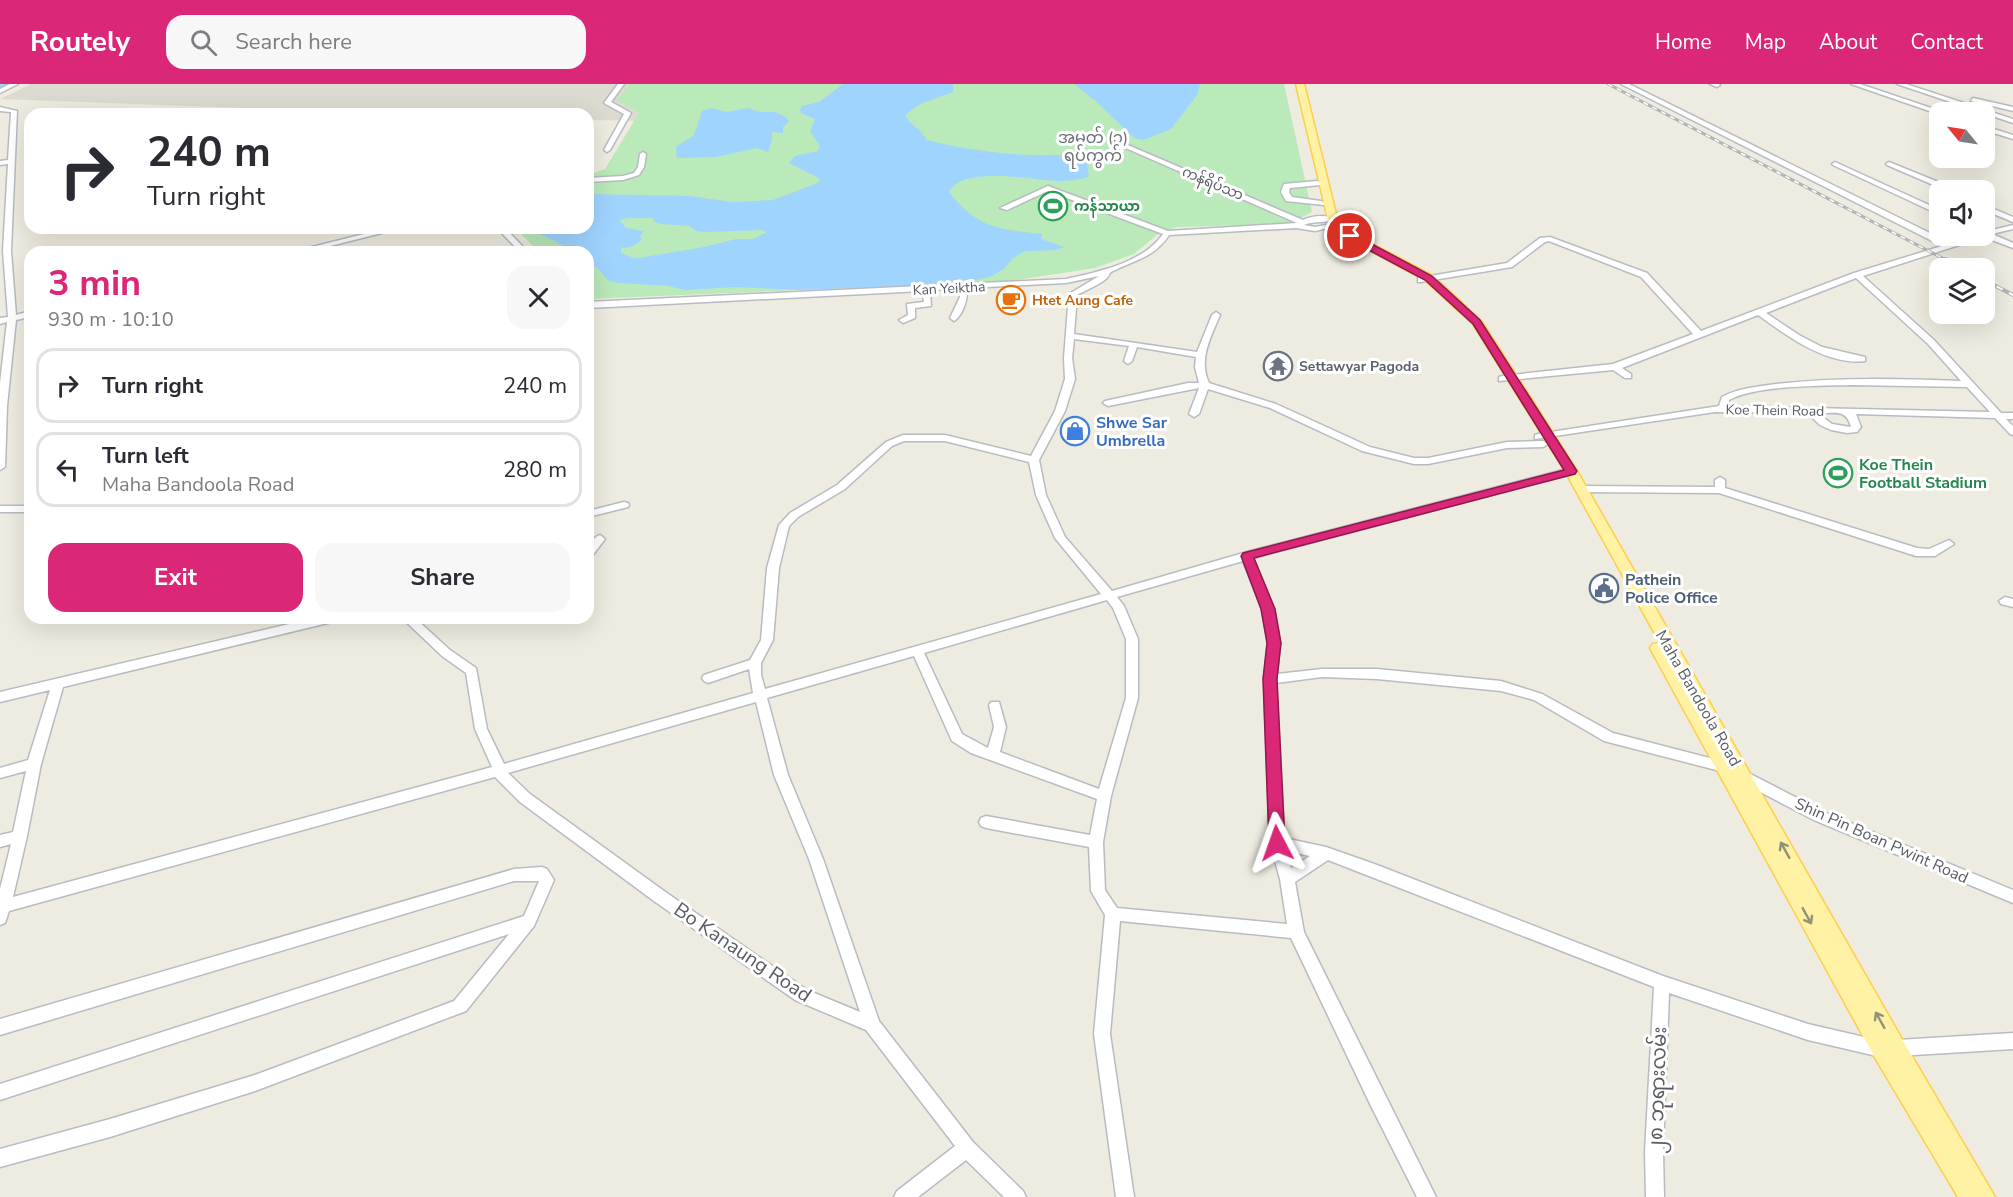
<!DOCTYPE html>
<meta charset="utf-8">
<style>
:root{--surface:#fff;--page:#f7f7f7;--text:#2b2b33;--muted:#7c7c81;--line:#e1e1e2;--accent:#db2777}
body{margin:0;font-family:"Nunito Sans","Noto Sans Myanmar",sans-serif;background:var(--page);color:var(--text);height:100vh;display:flex;flex-direction:column;font-size:22px;white-space:nowrap}
*{box-sizing:border-box;margin:0}
p{font-size:20px;color:var(--muted)}
.icon{flex:none;width:33px;height:33px;fill:none;stroke:currentColor;stroke-width:2;stroke-linecap:round;stroke-linejoin:round}
.map{position:relative;flex:1;overflow:hidden}
.side{position:absolute;left:24px;top:162px;width:570px;height:378px;display:flex;flex-direction:column;background:var(--surface);border-radius:18px;box-shadow:0 6px 24px #0002}
.side>*{flex:none}
.hud{position:absolute;left:24px;top:24px;width:570px;height:126px;border-radius:18px;box-shadow:0 6px 24px #0002;background:#fff;color:var(--text);overflow:hidden}
.needle{width:39px;rotate:300deg}
.controls{position:absolute;left:1929px;top:18px;display:grid;gap:12px}
.controls a{display:grid;place-items:center;width:66px;height:66px;border-radius:12px;background:var(--surface);box-shadow:0 6px 24px #0002;font-size:30px}
.pin{position:absolute;display:grid;place-items:center;width:51px;height:51px;color:#fff;margin:-26px;border:3px solid #fff;border-radius:50%;box-shadow:0 2px 6px #0007}
.me{position:absolute;width:66px;margin:-33px;rotate:356deg;stroke-linejoin:round;filter:drop-shadow(0 0 4px #0008)}
.turn{display:flex;align-items:center;gap:21px;height:126px;padding:0 24px;font-size:27px}
.turn .icon{width:78px;height:78px;stroke-width:2.5}
.turn b{display:block;font-size:42px;line-height:51px}
.round{display:grid;place-items:center;flex:none;width:63px;height:63px;border-radius:18px;background:var(--page)}
.overview{display:flex;align-items:center;justify-content:space-between;height:102px;padding:0 24px}
h1{font-size:36px;font-weight:700;line-height:45px;color:var(--accent)}
.primary-button{display:flex;gap:12px;margin-top:auto;padding:12px 24px}
.primary-button a{flex:1;height:69px;border-radius:18px;background:var(--accent);color:#fff;font-size:24px;font-weight:700;line-height:69px;text-align:center}
.primary-button a+a{background:var(--page);color:var(--text)}
ul{padding:0;list-style:none}
li{display:flex;align-items:center;gap:18px;height:75px;margin:0 12px 9px;padding:0 12px;border:3px solid var(--line);border-radius:18px}
li div{flex:1}
li b{display:block;font-size:22px}
li em{font-style:normal}
header{display:flex;align-items:center;gap:36px;box-sizing:border-box;height:84px;padding:0 30px;background:var(--accent);color:#fff}
header strong{font-size:28px}
nav{display:flex;gap:33px;margin-inline-start:auto;font-size:21px}
.search{width:420px;height:54px;background:var(--page);display:flex;align-items:center;gap:15px;box-sizing:border-box;padding:0 21px;border-radius:18px;color:var(--muted);font-size:22px}
.map>svg:first-child{display:block}
.education{fill:#dddacf}
.green{fill:#bae9ba}
.water{fill:#9fd4ff;fill-rule:evenodd}
.lines{fill:none;stroke-linecap:round;stroke-linejoin:round}
.canal{fill:#9fd4ff;fill-rule:evenodd}
.minor-casing{stroke:#b8bbc1;stroke-width:3}
.major-casing{stroke:#ffce48;stroke-width:3}
.minor{fill:#fff;fill-rule:evenodd}
.major{fill:#fff2a4;fill-rule:evenodd}
.rail-far1-casing{stroke:#b3b4b4;stroke-width:3}
.rail-casing{stroke:#b3b4b4;stroke-width:4}
.rail-far1{stroke:#fff;stroke-width:1.5;stroke-dasharray:5;stroke-linecap:butt}
.rail{stroke:#fff;stroke-width:2;stroke-dasharray:7;stroke-linecap:butt}
.oneway{stroke:#93917a}
.route{fill:#db2777;stroke:#8e194d;stroke-width:1.5}
.labels{text-anchor:middle;stroke-width:6;stroke-linejoin:round;paint-order:stroke}
.far-street-label{font-size:14px;fill:#595d63;stroke:#fff}
.far-leisure-label{font-size:14px;font-weight:bold;fill:#27864d;stroke:#fff;text-anchor:start}
.far-food-label{font-size:14px;font-weight:bold;fill:#c56008;stroke:#fff;text-anchor:start}
.far-worship-label{font-size:14px;font-weight:bold;fill:#5b616d;stroke:#fff;text-anchor:start}
.far-quarter-label{font-size:16px;fill:#6a6f75;stroke:#fff}
.shop-label{font-size:16px;font-weight:bold;fill:#366cbe;stroke:#fff;text-anchor:start}
.leisure-label{font-size:16px;font-weight:bold;fill:#27864d;stroke:#fff;text-anchor:start}
.service-label{font-size:16px;font-weight:bold;fill:#4e5e75;stroke:#fff;text-anchor:start}
.street-label{font-size:16px;fill:#595d63;stroke:#fff}
.near-street-label{font-size:20px;fill:#595d63;stroke:#fff}
</style>
<header>
<strong>Routely</strong>
<div class="search"><svg class="icon" aria-label="search" viewBox="0 0 24 24"><circle cx="10" cy="10" r="6"/><path d="M15 15l6 6"/></svg>Search here</div>
<nav><a>Home</a><a>Map</a><a>About</a><a>Contact</a></nav>
</header>
<div class="map">
<svg width="2013" height="1113" viewBox="0 0 2013 1113">
<rect width="100%" height="100%" fill="#eeebe0"/>
<path class="education" d="M 31,0 L 682,0 L 644,37 L 588,36 L 588,30 L 403,30 L 0,15 Z"/>
<path class="green" d="M 630,0 L 1284,0 L 1312,128 L 1289,140 L 1177,143 L 1158,150 L 1134,170 L 1095,184 L 1009,197 L 588,215 L 588,168 L 539,168 L 515,144 L 588,144 L 588,91 L 605,85 L 639,29 L 617,16 Z"/>
<g class="water">
<path d="M 843,0 L 953,0 L 953,8 L 920,20 L 905,31 C 911,42 923,46 926,56 C 987,71 1056,77 1117,64 L 1120,66 L 1121,72 L 1087,81 L 1089,92 L 1085,94 C 1076,96 1067,97 1057,97 C 1033,96 961,81 949,108 C 978,145 998,145 1042,150 L 1041,155 L 1064,163 L 1055,166 L 1025,167 L 1013,174 L 1004,185 L 992,192 L 963,200 L 799,206 L 736,203 L 685,206 L 668,202 L 619,199 L 609,197 L 596,183 L 588,181 L 588,168 C 567,168 561,158 541,151 L 548,144 L 588,144 L 588,110 L 689,112 L 733,118 L 773,116 L 818,99 L 820,96 L 817,93 L 789,79 L 795,72 L 818,67 L 820,62 L 810,47 L 815,35 L 801,29 L 800,26 L 802,22 L 819,18 ZM 628,134 L 653,134 L 653,137 L 661,140 L 690,142 L 696,147 L 706,148 L 762,146 L 767,148 L 753,155 L 736,155 L 704,163 L 645,173 L 633,174 L 621,169 L 621,164 L 631,163 L 642,156 L 640,152 L 644,147 L 626,144 L 619,136 Z"/>
<path d="M 1074,0 L 1200,0 L 1197,11 L 1171,45 L 1143,56 L 1134,54 L 1097,18 Z"/>
<path d="M 711,24 L 727,28 L 748,24 L 760,28 L 775,28 L 786,33 L 789,38 L 783,43 L 783,49 L 772,48 L 772,56 L 768,68 L 757,64 L 716,73 L 677,74 L 676,63 L 694,51 L 702,27 Z"/>
</g>
<g class="lines">
<path class="canal" d="M 0,0 L 8,0 L 0,4 Z"/>
<g class="minor-casing">
<g id="minor">
<path d="M 10,0 L 18,0 L 0,9 L 0,5 Z"/>
<path d="M 618,0 L 624,0 L 611,18 L 631,29 L 610,66 L 607,68 L 604,66 L 624,30 L 604,19 Z"/>
<path d="M 1621,0 L 1629,0 L 1950,159 L 1975,152 L 1984,152 L 1984,148 L 2013,141 L 2013,145 L 1992,150 L 2013,159 L 2013,164 L 1984,153 L 1863,192 L 1934,256 L 2001,329 L 2013,329 L 2013,335 L 2006,335 L 2013,342 L 2013,351 L 2010,350 L 1995,334 L 1856,330 L 1861,343 L 1857,348 L 1847,349 L 1831,346 L 1820,341 L 1807,329 L 1715,328 L 1535,355 L 1535,351 L 1538,350 L 1719,322 L 1722,313 C 1738,304 1757,303 1776,300 C 1837,293 1899,295 1961,297 L 1928,260 L 1856,194 L 1766,229 L 1799,251 L 1822,263 L 1865,273 L 1865,277 C 1828,282 1787,252 1758,231 L 1622,284 L 1631,290 L 1631,294 L 1625,294 L 1613,286 L 1499,297 L 1499,293 L 1502,292 L 1613,280 L 1693,250 L 1641,193 L 1549,157 L 1545,158 L 1512,183 L 1421,198 L 1418,198 L 1418,194 L 1507,179 L 1540,154 L 1550,153 L 1647,189 L 1701,247 L 1854,189 L 1942,162 ZM 1852,301 L 1967,303 L 1990,328 L 1728,322 L 1729,316 C 1757,301 1820,302 1852,301 ZM 1817,329 C 1835,330 1846,324 1851,343 L 1832,340 Z"/>
<path d="M 1710,0 L 1719,0 L 1720,1 L 1717,3 Z"/>
<path d="M 1851,0 L 1860,0 L 1943,28 L 1938,30 Z"/>
<path d="M 1897,0 L 1906,0 L 2013,35 L 2013,39 Z"/>
<path d="M 1973,14 L 2013,23 L 2013,27 L 1971,17 Z"/>
<path d="M 0,23 L 17,27 L 11,167 L 16,231 L 30,227 L 30,233 L 16,236 L 7,322 L 5,383 L 0,386 L 0,299 L 7,238 L 0,240 L 0,234 L 8,233 L 3,167 L 8,80 L 0,81 L 0,77 L 8,76 L 11,28 L 0,27 Z"/>
<path d="M 1984,42 L 2013,51 L 2013,55 L 1984,46 Z"/>
<path d="M 1123,59 L 1303,136 C 1312,131 1329,131 1337,135 C 1327,140 1315,136 1304,141 L 1315,143 L 1337,139 L 1341,141 L 1315,147 L 1296,144 L 1169,151 C 1155,173 1135,176 1113,187 C 1106,191 1112,189 1107,194 C 1099,201 1086,206 1077,211 L 1074,250 L 1197,268 L 1212,231 L 1216,228 L 1220,231 C 1211,253 1198,275 1209,299 L 1276,320 L 1370,363 L 1414,374 L 1428,374 L 1507,358 L 1543,357 L 1548,360 L 1543,363 L 1507,364 L 1428,380 L 1414,380 L 1362,367 L 1270,324 L 1208,305 L 1199,330 L 1194,333 L 1189,330 L 1199,304 L 1108,322 L 1103,319 L 1105,317 L 1188,299 L 1199,299 L 1195,283 L 1196,273 L 1137,263 L 1132,277 L 1128,280 L 1124,277 L 1129,262 L 1074,255 L 1072,274 L 1075,295 L 1065,327 L 1039,376 L 1046,411 L 1065,453 L 1112,507 L 1247,468 L 1567,385 L 1575,385 L 1575,389 L 1253,474 L 1274,525 L 1280,559 L 1277,590 L 1322,585 L 1377,585 L 1501,597 L 1542,610 L 1613,649 L 1729,679 L 1824,728 L 2013,806 L 2013,819 L 1814,736 L 1720,687 L 1604,657 L 1534,616 L 1501,607 L 1377,595 L 1322,593 L 1276,599 L 1284,754 L 1326,763 L 1377,781 L 1663,892 L 1808,940 L 1881,957 L 2013,949 L 2013,965 L 1881,973 L 1808,956 L 1669,909 L 1663,1068 L 1664,1113 L 1646,1113 L 1645,1068 L 1654,903 L 1328,776 L 1295,798 L 1304,848 L 1436,1113 L 1417,1113 L 1371,1022 L 1291,854 L 1120,837 L 1110,950 L 1134,1113 L 1116,1113 L 1094,950 L 1105,831 L 1091,807 L 1089,763 L 986,744 L 981,742 L 979,738 L 981,734 L 986,732 L 1090,751 L 1097,715 L 971,669 L 952,657 L 914,572 L 767,614 L 788,691 L 823,775 L 879,937 L 973,1058 L 1023,1107 L 1026,1113 L 1004,1113 L 966,1076 L 918,1113 L 894,1113 L 897,1107 L 955,1062 L 866,946 L 795,916 L 654,817 L 520,718 L 495,693 L 9,827 L 5,839 L 0,841 L 0,805 L 11,760 L 0,763 L 0,751 L 13,748 L 26,687 L 0,694 L 0,684 L 28,676 L 50,606 L 0,618 L 0,608 L 315,534 L 338,534 L 332,538 L 63,603 L 41,680 L 27,752 L 13,813 L 492,683 L 475,645 L 466,589 L 442,572 L 402,534 L 415,534 L 450,566 L 476,584 L 487,645 L 504,680 L 753,609 L 749,585 L 708,599 L 704,597 L 702,594 L 704,591 L 750,576 L 761,556 L 767,484 L 779,441 L 790,429 L 837,401 L 886,358 L 903,351 L 945,351 L 1031,372 L 1055,327 L 1065,295 L 1064,274 L 1069,210 L 1099,192 L 1066,199 L 967,204 C 968,215 963,231 954,237 L 950,234 L 960,213 L 959,205 L 930,206 L 931,222 L 915,224 L 915,234 L 903,239 L 899,236 L 908,231 L 907,220 L 924,218 L 922,207 L 588,224 L 588,218 L 1066,195 C 1098,188 1143,179 1163,150 L 1048,107 L 1007,126 L 1000,124 L 1048,102 L 1168,147 L 1297,139 L 1121,62 L 1120,61 ZM 904,357 L 945,357 L 1029,378 L 1036,411 L 1055,454 L 1101,510 L 765,605 L 761,591 L 761,579 L 773,556 L 779,484 L 789,442 L 798,433 L 845,405 L 892,362 ZM 1243,477 L 1262,525 L 1268,559 L 1264,595 L 1270,759 L 1280,795 L 1287,840 L 1117,824 L 1105,806 L 1103,758 L 1111,712 L 1138,614 L 1138,555 L 1124,522 L 1117,513 ZM 1107,516 L 1113,524 L 1126,555 L 1126,614 L 1099,705 L 1000,668 L 1006,643 L 999,618 L 991,618 L 989,621 L 994,643 L 988,664 L 962,650 L 924,569 ZM 756,618 L 774,691 L 809,775 L 860,928 L 807,906 L 664,807 L 530,710 L 508,689 ZM 1286,767 L 1310,772 L 1291,784 Z"/>
<path d="M 643,68 L 646,70 L 644,83 L 639,91 L 623,96 L 588,98 L 588,94 L 623,92 L 634,89 L 638,83 L 640,70 Z"/>
<path d="M 1835,78 L 1940,126 L 1940,131 L 1833,81 L 1832,80 Z"/>
<path d="M 1889,78 L 1953,104 L 1954,106 L 1945,106 L 1887,81 L 1886,80 Z"/>
<path d="M 1317,97 L 1321,99 L 1320,101 L 1290,104 L 1289,108 L 1292,113 L 1321,117 L 1325,119 L 1324,121 L 1286,117 L 1281,108 L 1284,100 Z"/>
<path d="M 1984,121 L 2013,133 L 2013,138 L 1984,126 Z"/>
<path d="M 388,144 L 402,144 L 306,168 L 292,168 Z"/>
<path d="M 497,144 L 505,144 L 528,168 L 520,168 Z"/>
<path d="M 1720,393 L 1725,396 L 1725,404 L 1917,464 L 1929,465 L 1949,456 L 1954,460 L 1935,472 L 1916,472 L 1719,409 L 1580,408 L 1575,405 L 1580,402 L 1715,403 L 1715,396 Z"/>
<path d="M 624,418 L 628,419 L 629,421 L 628,423 L 588,433 L 588,427 Z"/>
<rect x="0" y="422" width="30" height="6"/>
<path d="M 600,451 L 605,455 L 592,472 L 588,473 L 588,462 L 596,453 Z"/>
<path d="M 2005,513 L 2013,515 L 2013,523 L 2001,520 L 1999,517 Z"/>
<path d="M 542,783 L 547,785 L 554,796 L 534,842 L 466,927 L 255,1007 L 110,1053 L 0,1083 L 0,1065 L 110,1035 L 255,991 L 454,917 L 509,850 L 0,1016 L 0,1000 L 524,832 L 539,797 L 514,797 L 0,951 L 0,935 L 514,785 Z"/>
</g>
</g>
<g class="major-casing">
<path id="major" d="M 1296,0 L 1304,0 L 1337,134 L 1353,150 L 1433,192 L 1482,238 L 1577,387 L 1903,957 L 1995,1113 L 1958,1113 L 1874,972 L 1650,564 L 1653,560 L 1660,559 L 1565,387 L 1473,240 L 1425,196 L 1347,154 L 1328,135 Z"/>
</g>
<use href="#minor" class="minor"/>
<use href="#major" class="major"/>
<g class="rail-far1-casing">
<path id="rail-far1" d="M 1608,0 L 1948,177"/>
</g>
<g class="rail-casing">
<g id="rail">
<path d="M 1945,175 L 1962,184"/>
<path d="M 1984,196 L 2013,211"/>
</g>
</g>
<use href="#rail-far1" class="rail-far1"/>
<use href="#rail" class="rail"/>
</g>
<defs><path id="oneway-shaft" d="M-6 0H5M1.5-3L5.5 0L1.5 3" fill="none" stroke-width="1.6" stroke-linecap="round" stroke-linejoin="round" transform="scale(1.5)"/></defs>
<g class="oneway">
<use href="#oneway-shaft" transform="translate(1785 766) rotate(-119)"/>
<use href="#oneway-shaft" transform="translate(1807 832) rotate(61)"/>
<use href="#oneway-shaft" transform="translate(1880 936) rotate(-119)"/>
</g>
<path class="route" d="M 1346,150 L 1353,150 L 1432,192 L 1480,236 L 1577,387 L 1575,390 L 1254,474 L 1275,525 L 1281,559 L 1277,595 L 1285,759 L 1283,764 L 1277,766 L 1272,764 L 1269,759 L 1263,595 L 1267,559 L 1261,525 L 1241,472 L 1243,469 L 1564,386 L 1473,240 L 1425,196 L 1346,154 Z"/>
<defs>
<g id="stadium-ring" transform="scale(1.5)"><circle r="9.5" fill="#fff" stroke="#2e9e5b" stroke-width="1.5"/><path d="M0-5a6.5 5 0 1 0 0 10a6.5 5 0 1 0 0-10ZM-3.5-1.8h7v3.6h-7Z" fill="#2e9e5b"/></g>
<g id="cafe-ring" transform="scale(1.5)"><circle r="9.5" fill="#fff" stroke="#e8710a" stroke-width="1.5"/><path d="M-5.5-4.5H6V0H3Q3 3.5 0 3.5H-2.5Q-5.5 3.5-5.5 0ZM3-3.2v2h1.7v-2ZM-6 4.5H4V6H-6Z" fill="#e8710a"/></g>
<g id="temple-ring" transform="scale(1.5)"><circle r="9.5" fill="#fff" stroke="#6b7280" stroke-width="1.5"/><path d="M0-6L5-2H3V0L6.5 2.5H4V6H1.5V3h-3V6H-4V2.5H-6.5L-3 0V-2H-5Z" fill="#6b7280"/></g>
<g id="shop-ring" transform="scale(1.5)"><circle r="9.5" fill="#fff" stroke="#3f7fe0" stroke-width="1.5"/><path d="M-5-2.5h2.3a2.7 3.5 0 0 1 5.4 0H5L5.5 6h-11ZM-1.5-2.5h3a1.5 2.3 0 0 0-3 0Z" fill="#3f7fe0"/></g>
<g id="civic-ring" transform="scale(1.5)"><circle r="9.5" fill="#fff" stroke="#5c6f8a" stroke-width="1.5"/><path d="M-.6-6.5H3V-4.5H.6V-3L4-1V1h2V6H-6V1h2V-1L-.6-3ZM-1.2 2.5V6h2.4V2.5Z" fill="#5c6f8a"/></g>
</defs>
<g fill-rule="evenodd">
<use href="#stadium-ring" x="1053" y="122"/>
<use href="#cafe-ring" x="1011" y="216"/>
<use href="#temple-ring" x="1278" y="282"/>
<use href="#shop-ring" x="1075" y="347"/>
<use href="#stadium-ring" x="1838" y="389"/>
<use href="#civic-ring" x="1604" y="504"/>
</g>
<g class="labels">
<g class="far-street-label">
<text transform="translate(1213 99) rotate(23)" y="5">ကန်ရိပ်သာ</text>
<text transform="translate(949 204) rotate(-3)" y="5">Kan Yeiktha</text>
<text transform="translate(1775 326) rotate(1)" y="5">Koe Thein Road</text>
</g>
<g class="far-leisure-label">
<text x="1074" y="127">ကန်သာယာ</text>
</g>
<g class="far-food-label">
<text x="1032" y="221">Htet Aung Cafe</text>
</g>
<g class="far-worship-label">
<text x="1299" y="287">Settawyar Pagoda</text>
</g>
<g class="far-quarter-label">
<text x="1093" y="59">အမှတ် (၃)<tspan x="1093" dy="18">ရပ်ကွက်</tspan></text>
</g>
<g class="shop-label">
<text x="1096" y="344">Shwe Sar<tspan x="1096" dy="18">Umbrella</tspan></text>
</g>
<g class="leisure-label">
<text x="1859" y="386">Koe Thein<tspan x="1859" dy="18">Football Stadium</tspan></text>
</g>
<g class="service-label">
<text x="1625" y="501">Pathein<tspan x="1625" dy="18">Police Office</tspan></text>
</g>
<g class="street-label">
<text transform="translate(1699 614) rotate(60)" y="6">Maha Bandoola Road</text>
<text transform="translate(1882 756) rotate(24)" y="6">Shin Pin Boan Pwint Road</text>
</g>
<g class="near-street-label">
<text transform="translate(743 868) rotate(34)" y="7">Bo Kanaung Road</text>
<text transform="translate(1657 1006) rotate(-88)" y="7">၂၈ ဘုရားလမ်း</text>
</g>
</g>
</svg>
<div class="controls">
<a><svg class="needle" viewBox="-14 -14 28 28"><path d="M0-13l5 13h-10z" fill="#e53935"/><path d="M0 13l5-13h-10z" fill="#7c7c81"/></svg></a>
<a><svg class="icon" aria-label="sound" viewBox="0 0 24 24"><path d="M4 9h4l5-4v14l-5-4H4zM17 9q2 3 0 6"/></svg></a>
<a><svg class="icon" aria-label="layers" viewBox="0 0 24 24"><path d="M12 4l9 5-9 5-9-5zM3 14l9 5 9-5"/></svg></a>
</div>
<div class="pin" style="left:1350px;top:152px;background:#d93025"><svg class="icon" aria-label="arrive" viewBox="0 0 24 24"><path d="M6 21V4h12l-3 4 3 4H6"/></svg></div>
<svg class="me" style="left:1277px;top:759px" viewBox="-20 -20 40 40"><path d="M0-17L14 15 0 8-14 15z" fill="#db2777" stroke="#fff" stroke-width="4"/></svg>
<div class="hud">
<div class="turn"><svg class="icon" aria-label="right" viewBox="0 0 24 24"><path d="M7 20v-9h11M14 6l5 5-5 5"/></svg><div><b>240 m</b>Turn right</div></div>
</div>
<section class="side">
<div class="overview"><div><h1>3 min</h1><p>930 m · 10:10</p></div><a class="round"><svg class="icon" aria-label="close" viewBox="0 0 24 24"><path d="M6 6l12 12M18 6L6 18"/></svg></a></div>
<ul>
<li><svg class="icon" aria-label="right" viewBox="0 0 24 24"><path d="M7 20v-9h11M14 6l5 5-5 5"/></svg><div><b>Turn right</b></div><em>240 m</em></li>
<li><svg class="icon" aria-label="left" viewBox="0 0 24 24"><path d="M17 20v-9H6M10 6l-5 5 5 5"/></svg><div><b>Turn left</b><p>Maha Bandoola Road</p></div><em>280 m</em></li>
</ul>
<div class="primary-button"><a>Exit</a><a>Share</a></div>
</section>
</div>
